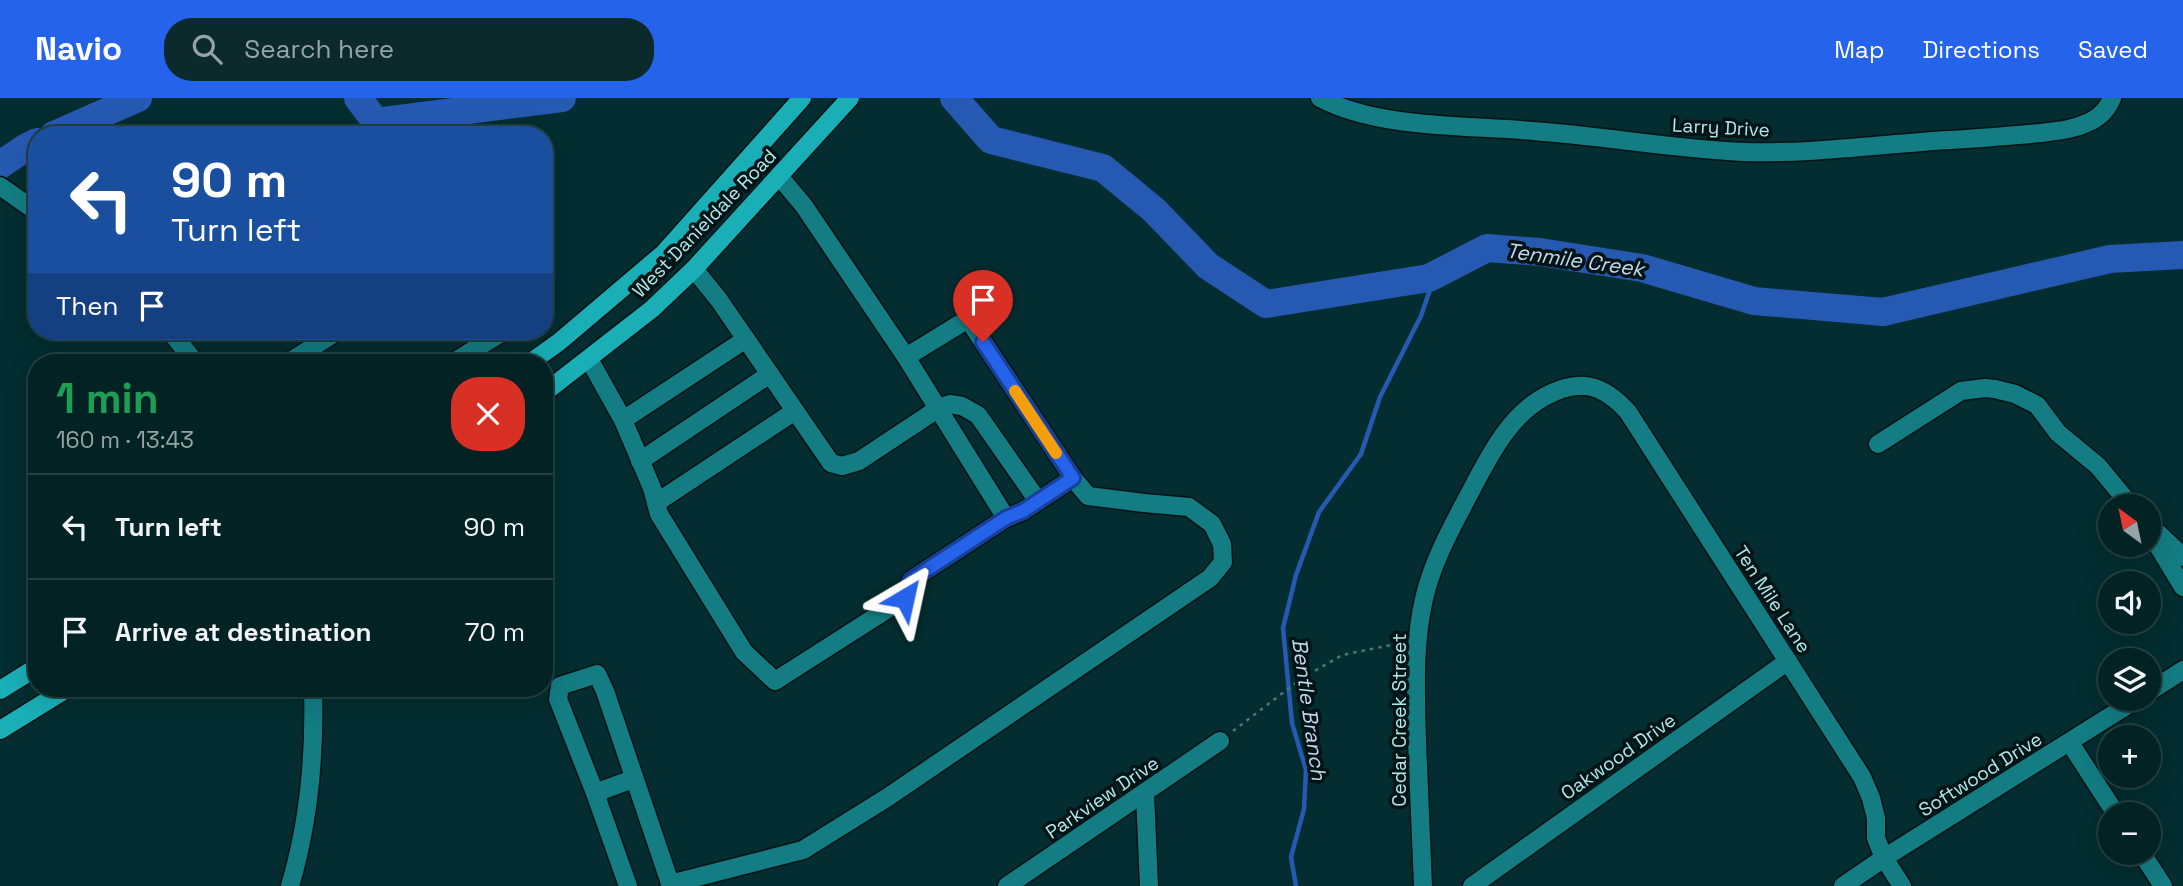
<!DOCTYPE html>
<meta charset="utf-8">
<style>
:root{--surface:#022224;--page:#0c2a2c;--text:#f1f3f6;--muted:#96a4a6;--line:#233f41;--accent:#2563eb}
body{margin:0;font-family:"Space Grotesk",sans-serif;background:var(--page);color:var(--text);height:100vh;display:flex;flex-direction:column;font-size:26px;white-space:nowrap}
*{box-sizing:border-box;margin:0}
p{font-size:23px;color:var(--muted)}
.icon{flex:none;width:38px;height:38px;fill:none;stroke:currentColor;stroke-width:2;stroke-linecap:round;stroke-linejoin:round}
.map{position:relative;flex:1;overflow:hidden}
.side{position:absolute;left:28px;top:256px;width:525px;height:343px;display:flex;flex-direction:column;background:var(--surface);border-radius:28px;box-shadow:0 7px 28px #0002,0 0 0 2px var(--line)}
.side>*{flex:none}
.guide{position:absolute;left:28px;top:28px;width:525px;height:214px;border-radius:28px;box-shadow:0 7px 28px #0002,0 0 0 2px var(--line);background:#1a4fa0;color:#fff;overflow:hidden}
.needle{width:46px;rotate:327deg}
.fabs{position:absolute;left:2098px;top:396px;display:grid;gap:14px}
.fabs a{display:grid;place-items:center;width:63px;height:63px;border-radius:50%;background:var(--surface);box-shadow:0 7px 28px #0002,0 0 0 2px var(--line);font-size:35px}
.pin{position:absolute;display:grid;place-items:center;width:60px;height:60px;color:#fff;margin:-72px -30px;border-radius:50% 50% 50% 0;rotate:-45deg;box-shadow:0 0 7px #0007}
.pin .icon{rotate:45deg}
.me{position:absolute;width:77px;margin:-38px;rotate:36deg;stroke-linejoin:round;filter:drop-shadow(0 0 5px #0008)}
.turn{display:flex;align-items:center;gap:24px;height:147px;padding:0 28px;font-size:32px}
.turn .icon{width:91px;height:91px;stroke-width:2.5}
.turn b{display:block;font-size:49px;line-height:60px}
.then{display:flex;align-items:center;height:66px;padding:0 28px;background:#0003;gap:14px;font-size:26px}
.round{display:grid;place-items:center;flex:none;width:74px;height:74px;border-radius:28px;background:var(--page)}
.headline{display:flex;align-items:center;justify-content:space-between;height:119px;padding:0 28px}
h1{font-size:42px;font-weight:600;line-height:52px;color:#1e9e55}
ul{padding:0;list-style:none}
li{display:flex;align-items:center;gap:21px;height:105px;padding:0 28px;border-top:2px solid var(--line)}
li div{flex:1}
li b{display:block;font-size:26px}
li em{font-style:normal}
header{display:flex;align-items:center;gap:42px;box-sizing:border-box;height:98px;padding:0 35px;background:var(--accent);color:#fff}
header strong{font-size:33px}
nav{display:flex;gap:38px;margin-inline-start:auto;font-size:24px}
.search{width:490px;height:63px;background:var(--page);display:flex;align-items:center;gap:18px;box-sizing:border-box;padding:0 24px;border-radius:28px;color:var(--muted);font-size:26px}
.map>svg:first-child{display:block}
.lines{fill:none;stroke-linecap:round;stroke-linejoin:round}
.stream{stroke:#265ab2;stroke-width:4.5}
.river{stroke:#265ab2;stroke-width:28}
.minor-casing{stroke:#041314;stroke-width:21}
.major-casing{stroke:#041314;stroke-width:21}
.path{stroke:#48777a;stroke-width:2.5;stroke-dasharray:3.5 5;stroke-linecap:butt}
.minor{stroke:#137d83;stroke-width:18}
.major{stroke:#1aafb7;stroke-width:18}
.route-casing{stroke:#184099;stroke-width:18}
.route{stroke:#2563eb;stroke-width:12}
.slow{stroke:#f59e0b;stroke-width:12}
.labels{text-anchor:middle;stroke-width:7;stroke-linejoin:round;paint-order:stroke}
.street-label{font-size:19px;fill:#b2e8eb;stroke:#001416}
.water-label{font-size:21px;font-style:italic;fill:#c5d4eb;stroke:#001416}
</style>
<header>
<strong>Navio</strong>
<div class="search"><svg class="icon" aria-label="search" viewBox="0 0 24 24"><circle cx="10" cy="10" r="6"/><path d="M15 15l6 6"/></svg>Search here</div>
<nav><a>Map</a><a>Directions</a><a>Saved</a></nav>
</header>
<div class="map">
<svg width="2183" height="788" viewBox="0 0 2183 788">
<rect width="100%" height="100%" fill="#032d30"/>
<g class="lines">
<path class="stream" d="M 1296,788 L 1291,759 L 1304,711 L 1306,672 L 1292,625 L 1283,530 L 1296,477 L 1319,414 L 1361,356 L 1380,299 L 1421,218 L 1435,177"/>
<g class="river">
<path d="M 358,0 L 376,24 L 562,0"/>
<path d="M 954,0 L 991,42 L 1103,70 L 1154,112 L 1208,168 L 1266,206 L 1429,180 L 1487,150 L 1540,154 L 1642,170 L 1754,203 L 1883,214 L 2110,161 L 2183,157"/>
<path d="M 54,37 L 138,0"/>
<path d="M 0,67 L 25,50 L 37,44"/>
</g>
<g class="minor-casing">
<g id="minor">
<path d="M 1320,0 C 1379,31 1467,27 1533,33 C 1604,38 1673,51 1744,54 C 1813,56 1882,46 1950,42 C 1981,40 2010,38 2040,35 C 2056,33 2072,32 2087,25 C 2099,20 2107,13 2112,0"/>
<path d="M 0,88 L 37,114"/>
<path d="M 694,171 L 719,202 L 831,365 L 842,368 L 859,363 L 939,310 L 950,306 L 962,308 L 978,317 L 1038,403"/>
<path d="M 170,233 L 195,264"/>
<path d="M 906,259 L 968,221 L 1073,380 L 1023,413 L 1006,420"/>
<path d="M 589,261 L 623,322 L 652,390 L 659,416 L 744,554 L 775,583 L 905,500 L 911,482 L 1006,420 L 906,259 L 804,108 L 779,78"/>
<path d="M 289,264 L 338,233"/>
<path d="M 454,264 L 504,233"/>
<path d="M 623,322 L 746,241"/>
<path d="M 1878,346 L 1961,293 L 1985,290 L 1995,291 L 2015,296 L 2037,307 L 2058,335 L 2098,368 L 2131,408"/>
<path d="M 640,363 L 770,276"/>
<path d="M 656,405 L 795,313"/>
<path d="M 2149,433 L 2183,489"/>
<path d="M 2158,435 L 2183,459"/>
<path d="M 2149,594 L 2183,572"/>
<path d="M 2070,645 L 2116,716"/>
<path d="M 595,695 L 633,681"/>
<path d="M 1145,696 L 1149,788"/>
<path d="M 2141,754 L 2163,788"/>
<path d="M 670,786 L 803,752 L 888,699 L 1210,480 L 1223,464 L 1222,446 L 1212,426 L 1189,409 L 1144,405 L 1088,398 L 1073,380"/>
<path d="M 290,788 C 309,724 315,656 313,590"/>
<path d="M 628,788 L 595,695 L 558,601 L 560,588 L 597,576 L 605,593 L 671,788"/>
<path d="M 1007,788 L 1220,643"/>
<path d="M 1423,788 C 1421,740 1419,692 1417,644 C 1416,597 1413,548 1424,501 C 1433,460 1456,422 1475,385 C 1492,353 1511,317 1544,299 C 1578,280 1602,285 1628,314 L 1862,679 L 1871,700 L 1876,720 L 1876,740 L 1884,760 L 1902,788"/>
<path d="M 1472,788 L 1788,563"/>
<path d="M 1843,788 L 1884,760 L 2139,600"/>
</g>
</g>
<g class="major-casing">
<g id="major">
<path d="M 531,264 L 559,244 L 664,155 L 802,0"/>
<path d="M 544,295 L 652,211 L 694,171 L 850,0"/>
<path d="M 0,592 L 37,569"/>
<path d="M 0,632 L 68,590"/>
</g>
</g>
<path class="path" d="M 1233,633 L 1301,581 L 1342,557 L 1401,545"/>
<use href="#minor" class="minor"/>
<use href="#major" class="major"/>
</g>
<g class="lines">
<g class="route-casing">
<path id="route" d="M 905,500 L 911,482 L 1006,420 L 1023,413 L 1073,380 L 983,244"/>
</g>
<use href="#route" class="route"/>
<path class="slow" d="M 1015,293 L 1056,355"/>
</g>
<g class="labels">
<g class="street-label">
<text transform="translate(1721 29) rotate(3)" y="7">Larry Drive</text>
<text transform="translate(704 125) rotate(-46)" y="7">West Danieldale Road</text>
<text transform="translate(1773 501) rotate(57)" y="7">Ten Mile Lane</text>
<text transform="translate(1399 622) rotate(-90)" y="7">Cedar Creek Street</text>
<text transform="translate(1618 658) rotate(-35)" y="7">Oakwood Drive</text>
<text transform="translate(1980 676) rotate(-32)" y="7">Softwood Drive</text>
<text transform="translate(1102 699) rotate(-34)" y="7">Parkview Drive</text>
</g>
<g class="water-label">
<text transform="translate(1575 162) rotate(8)" y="7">Tenmile Creek</text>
<text transform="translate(1309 611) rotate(82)" y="7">Bentle Branch</text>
</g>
</g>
</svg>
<div class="fabs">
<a><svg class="needle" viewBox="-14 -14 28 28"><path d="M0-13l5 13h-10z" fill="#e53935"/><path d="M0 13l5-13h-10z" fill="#96a4a6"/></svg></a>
<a><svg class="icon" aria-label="sound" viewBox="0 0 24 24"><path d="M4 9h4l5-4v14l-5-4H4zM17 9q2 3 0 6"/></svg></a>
<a><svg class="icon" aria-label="layers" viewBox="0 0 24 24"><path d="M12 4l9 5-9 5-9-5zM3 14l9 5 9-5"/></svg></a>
<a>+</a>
<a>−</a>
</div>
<div class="pin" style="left:983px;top:244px;background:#d93025"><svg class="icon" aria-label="arrive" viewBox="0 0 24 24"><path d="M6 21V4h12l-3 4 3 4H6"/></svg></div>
<svg class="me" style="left:905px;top:500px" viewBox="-20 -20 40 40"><path d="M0-17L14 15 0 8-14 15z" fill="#2563eb" stroke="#fff" stroke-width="4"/></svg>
<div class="guide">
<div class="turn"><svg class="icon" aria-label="left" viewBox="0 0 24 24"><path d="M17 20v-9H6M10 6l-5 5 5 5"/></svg><div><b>90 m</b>Turn left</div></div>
<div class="then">Then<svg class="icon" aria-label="arrive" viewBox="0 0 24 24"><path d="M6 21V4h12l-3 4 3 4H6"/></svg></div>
</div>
<section class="side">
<div class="headline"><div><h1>1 min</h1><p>160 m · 13:43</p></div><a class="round" style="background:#d93025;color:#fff"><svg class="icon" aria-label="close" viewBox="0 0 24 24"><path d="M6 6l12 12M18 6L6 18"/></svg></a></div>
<ul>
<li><svg class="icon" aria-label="left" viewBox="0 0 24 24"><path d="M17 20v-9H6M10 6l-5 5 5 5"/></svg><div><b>Turn left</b></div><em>90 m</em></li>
<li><svg class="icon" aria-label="arrive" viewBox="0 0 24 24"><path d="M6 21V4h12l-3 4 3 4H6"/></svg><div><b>Arrive at destination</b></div><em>70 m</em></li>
</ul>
</section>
</div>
